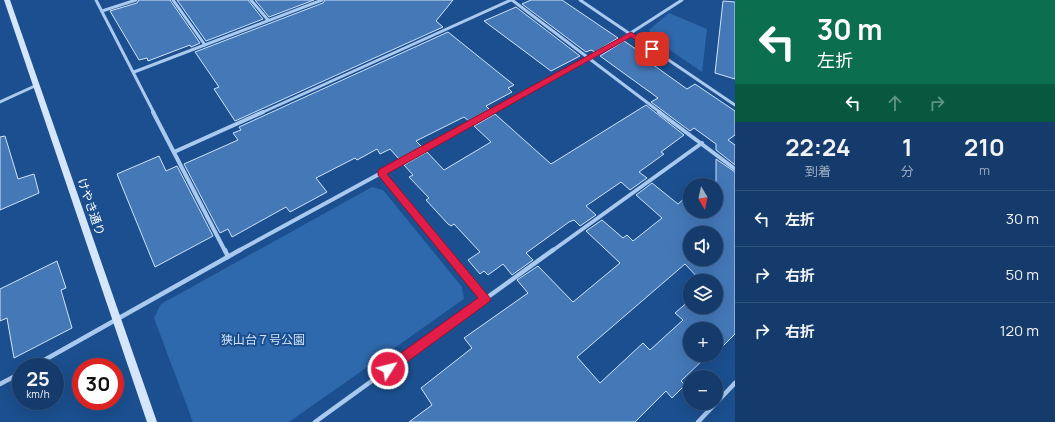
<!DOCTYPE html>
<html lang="ja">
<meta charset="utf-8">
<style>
:root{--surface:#143b6b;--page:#214673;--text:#f1f3f6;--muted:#9dadc1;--line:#33557e}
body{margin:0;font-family:Manrope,"Noto Sans JP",sans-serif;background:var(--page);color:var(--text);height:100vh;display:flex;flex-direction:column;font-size:15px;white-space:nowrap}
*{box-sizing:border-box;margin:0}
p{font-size:13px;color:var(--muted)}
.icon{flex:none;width:22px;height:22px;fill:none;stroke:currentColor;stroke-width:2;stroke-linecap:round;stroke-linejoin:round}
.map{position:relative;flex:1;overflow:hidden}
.sheet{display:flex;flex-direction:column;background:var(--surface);width:320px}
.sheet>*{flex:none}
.hud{background:#0b6e4f;color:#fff;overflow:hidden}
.needle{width:26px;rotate:171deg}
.controls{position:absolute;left:683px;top:178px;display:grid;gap:8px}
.controls a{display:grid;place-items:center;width:40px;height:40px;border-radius:50%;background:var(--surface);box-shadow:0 4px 16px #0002,0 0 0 1px var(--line);font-size:20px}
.speed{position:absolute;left:12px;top:358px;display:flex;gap:8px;font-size:20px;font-weight:700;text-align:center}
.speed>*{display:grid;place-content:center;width:52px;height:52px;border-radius:50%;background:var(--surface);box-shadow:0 4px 16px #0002,0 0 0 1px var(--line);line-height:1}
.speed small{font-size:10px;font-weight:400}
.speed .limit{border:6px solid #d22;background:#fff;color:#111}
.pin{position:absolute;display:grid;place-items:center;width:34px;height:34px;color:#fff;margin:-17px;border-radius:8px;box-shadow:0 2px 6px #0006}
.me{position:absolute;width:44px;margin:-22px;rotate:54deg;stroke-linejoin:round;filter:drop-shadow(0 0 3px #0008)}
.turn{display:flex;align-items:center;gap:14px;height:84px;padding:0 16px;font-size:18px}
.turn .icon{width:52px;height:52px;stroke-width:2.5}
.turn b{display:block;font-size:28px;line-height:34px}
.lanes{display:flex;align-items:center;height:38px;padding:0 16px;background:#0003;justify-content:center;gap:20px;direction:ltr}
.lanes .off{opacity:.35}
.eta{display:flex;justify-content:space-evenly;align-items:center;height:68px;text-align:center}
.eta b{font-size:24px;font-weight:700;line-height:28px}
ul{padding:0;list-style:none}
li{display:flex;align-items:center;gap:12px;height:56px;padding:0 16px;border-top:1px solid var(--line)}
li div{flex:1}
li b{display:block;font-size:15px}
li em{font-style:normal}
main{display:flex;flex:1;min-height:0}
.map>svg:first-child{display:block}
.green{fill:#2e69ad}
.building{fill:#4478b7;stroke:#cfe3fa;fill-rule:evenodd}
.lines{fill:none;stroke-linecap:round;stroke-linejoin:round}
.street-far2{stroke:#a9c9ee;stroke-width:3}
.street-far1{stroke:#a9c9ee;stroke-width:4}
.street{stroke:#a9c9ee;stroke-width:4.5}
.secondary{fill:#d6e6fa;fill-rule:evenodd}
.route{fill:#e11d48;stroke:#92132f}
.labels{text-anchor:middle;stroke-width:4;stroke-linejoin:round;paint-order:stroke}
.street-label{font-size:12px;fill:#fff;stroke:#1b4f8f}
.park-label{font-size:12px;fill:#cfe3fa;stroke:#1b4f8f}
</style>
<main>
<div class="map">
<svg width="735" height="422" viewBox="0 0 735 422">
<rect width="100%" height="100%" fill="#1b4f8f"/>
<g class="green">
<path d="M 669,13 L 707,29 L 702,72 L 655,40 L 649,30 Z"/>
<path d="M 372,187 L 383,190 L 462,287 L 464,299 L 289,422 L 193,422 L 154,318 L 161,304 Z"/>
</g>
<g class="building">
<path d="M 139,0 L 170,0 L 200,43 L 191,47 L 190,45 L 148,61 L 147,58 L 139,60 L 110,11 L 137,3 Z"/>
<path d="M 177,0 L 248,0 L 263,19 L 206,41 Z"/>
<path d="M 255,0 L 314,0 L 269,17 Z"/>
<path d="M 325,0 L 453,0 L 436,21 L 443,27 L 235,121 L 214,89 L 219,87 L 195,52 L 323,3 Z"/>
<path d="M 531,0 L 562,0 L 618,38 L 595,52 L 591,50 L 586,52 L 522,4 Z"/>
<path d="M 723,1 L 735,2 L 735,79 L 715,73 Z"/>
<path d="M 516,7 L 580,56 L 551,71 L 484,21 Z"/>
<path d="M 448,32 L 514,85 L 508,88 L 512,92 L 486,106 L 490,110 L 469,121 L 464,117 L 416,141 L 422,147 L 399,159 L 390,149 L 380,154 L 377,149 L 357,160 L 355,158 L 316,178 L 327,192 L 290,212 L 286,207 L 232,237 L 228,229 L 220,233 L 184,164 L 238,140 L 233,133 L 241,130 L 239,127 Z"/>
<path d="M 624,41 L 655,62 L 652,64 L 687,89 L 695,84 L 735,111 L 735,135 L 728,140 L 735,145 L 735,165 L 716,150 L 716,144 L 694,128 L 690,131 L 651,102 L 658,98 L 600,56 Z"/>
<path d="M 646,105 L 684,135 L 661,152 L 664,154 L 639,172 L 647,178 L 630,190 L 621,182 L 586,206 L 596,215 L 580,226 L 574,220 L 569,222 L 526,253 L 533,260 L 512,275 L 503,264 L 488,275 L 484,271 L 480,274 L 468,260 L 480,252 L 454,224 L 451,226 L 448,224 L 426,200 L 429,198 L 409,177 L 413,175 L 404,165 L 427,152 L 444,170 L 491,142 L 474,126 L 495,114 L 551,164 Z"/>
<path d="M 5,136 L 18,179 L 34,174 L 39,193 L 0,210 L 0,137 Z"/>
<path d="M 159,156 L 166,171 L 177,166 L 213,236 L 155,267 L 117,174 Z"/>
<path d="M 716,159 L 735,172 L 735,334 L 721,348 L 718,345 L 716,347 L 716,329 L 690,329 L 690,355 L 708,355 L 681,381 L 685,385 L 672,398 L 666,391 L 635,422 L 409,422 L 432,405 L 421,388 L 472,348 L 464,338 L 528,293 L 517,280 L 538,266 L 573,302 L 620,263 L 586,231 L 602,220 L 623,238 L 627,235 L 633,241 L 662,218 L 636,195 L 652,183 L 678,204 L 687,196 L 690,198 L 690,211 L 716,211 L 716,185 L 711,185 L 716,181 ZM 690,233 L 716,233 L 716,259 L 690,259 ZM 685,264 L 701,281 L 716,281 L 716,307 L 690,307 L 690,300 L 675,313 L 683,320 L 650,350 L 643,343 L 600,383 L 577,357 Z"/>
<path d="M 57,261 L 66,288 L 61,290 L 72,328 L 14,358 L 7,318 L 0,321 L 0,289 Z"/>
</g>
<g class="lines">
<g class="street-far2">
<path d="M 96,0 L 154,113"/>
<path d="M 173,0 L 205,45"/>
<path d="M 251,0 L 268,20"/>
<path d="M 512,0 L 661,113"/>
<path d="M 580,0 L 735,105"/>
<path d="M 102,11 L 136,0"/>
<path d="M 134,72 L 322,0"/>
<path d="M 0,102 L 37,85"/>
<path d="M 261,113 L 511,0"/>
<path d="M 491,113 L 598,54 L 682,0"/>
</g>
<g class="street-far1">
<path d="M 153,112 L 225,251"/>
<path d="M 659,112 L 735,169"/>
<path d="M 174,152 L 263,112"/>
<path d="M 381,173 L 446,251"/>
<path d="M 238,251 L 493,112"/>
<path d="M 552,251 L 702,143"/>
</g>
<g class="street">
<path d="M 225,250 L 228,257"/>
<path d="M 445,250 L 485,299"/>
<path d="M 32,367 L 240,250"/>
<path d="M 0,384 L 21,373"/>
<path d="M 315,422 L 553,250"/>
<path d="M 698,422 L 735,383"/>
</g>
<path class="secondary" d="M 4,0 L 10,0 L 157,422 L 147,422 Z"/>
</g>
<path class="route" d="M 631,32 L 655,47 L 655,50 L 650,50 L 631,37 L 387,174 L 491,299 L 489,302 L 392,373 L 388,375 L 384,373 L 382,369 L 384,365 L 478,298 L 378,175 L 378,170 Z"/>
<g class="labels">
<g class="street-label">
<text transform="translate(91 207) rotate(71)" y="4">けやき通り</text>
</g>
<g class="park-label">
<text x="263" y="344">狭山台７号公園</text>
</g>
</g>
</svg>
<div class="controls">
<a><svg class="needle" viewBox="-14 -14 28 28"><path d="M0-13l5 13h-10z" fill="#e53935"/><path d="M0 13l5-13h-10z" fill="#9dadc1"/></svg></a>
<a><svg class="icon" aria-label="sound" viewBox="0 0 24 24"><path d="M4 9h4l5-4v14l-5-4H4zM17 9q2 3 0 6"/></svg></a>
<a><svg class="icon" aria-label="layers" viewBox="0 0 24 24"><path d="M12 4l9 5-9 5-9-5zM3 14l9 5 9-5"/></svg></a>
<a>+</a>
<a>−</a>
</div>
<div class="speed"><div>25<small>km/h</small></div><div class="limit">30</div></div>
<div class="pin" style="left:652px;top:49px;background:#d93025"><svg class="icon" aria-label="arrive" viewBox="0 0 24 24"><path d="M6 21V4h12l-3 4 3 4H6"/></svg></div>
<svg class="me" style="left:388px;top:369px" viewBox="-20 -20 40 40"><circle r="17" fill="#e11d48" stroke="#fff" stroke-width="3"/><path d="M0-11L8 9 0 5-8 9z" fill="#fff"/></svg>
</div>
<section class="sheet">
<div class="hud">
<div class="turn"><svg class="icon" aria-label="left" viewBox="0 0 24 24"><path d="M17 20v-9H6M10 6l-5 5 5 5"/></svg><div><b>30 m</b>左折</div></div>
<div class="lanes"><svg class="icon" aria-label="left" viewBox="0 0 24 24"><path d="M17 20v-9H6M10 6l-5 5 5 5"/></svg><svg class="icon off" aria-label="ahead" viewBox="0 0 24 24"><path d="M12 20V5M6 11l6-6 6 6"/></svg><svg class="icon off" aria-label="right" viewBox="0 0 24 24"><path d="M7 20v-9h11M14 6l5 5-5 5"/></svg></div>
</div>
<div class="eta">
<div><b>22:24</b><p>到着</p></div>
<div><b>1</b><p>分</p></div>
<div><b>210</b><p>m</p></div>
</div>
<ul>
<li><svg class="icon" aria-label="left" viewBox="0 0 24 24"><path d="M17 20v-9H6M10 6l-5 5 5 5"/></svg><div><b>左折</b></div><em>30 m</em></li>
<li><svg class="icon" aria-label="right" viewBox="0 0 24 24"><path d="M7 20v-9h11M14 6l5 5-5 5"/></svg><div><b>右折</b></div><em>50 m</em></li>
<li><svg class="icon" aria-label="right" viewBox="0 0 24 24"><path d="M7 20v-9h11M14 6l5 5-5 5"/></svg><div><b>右折</b></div><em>120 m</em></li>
</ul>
</section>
</main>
